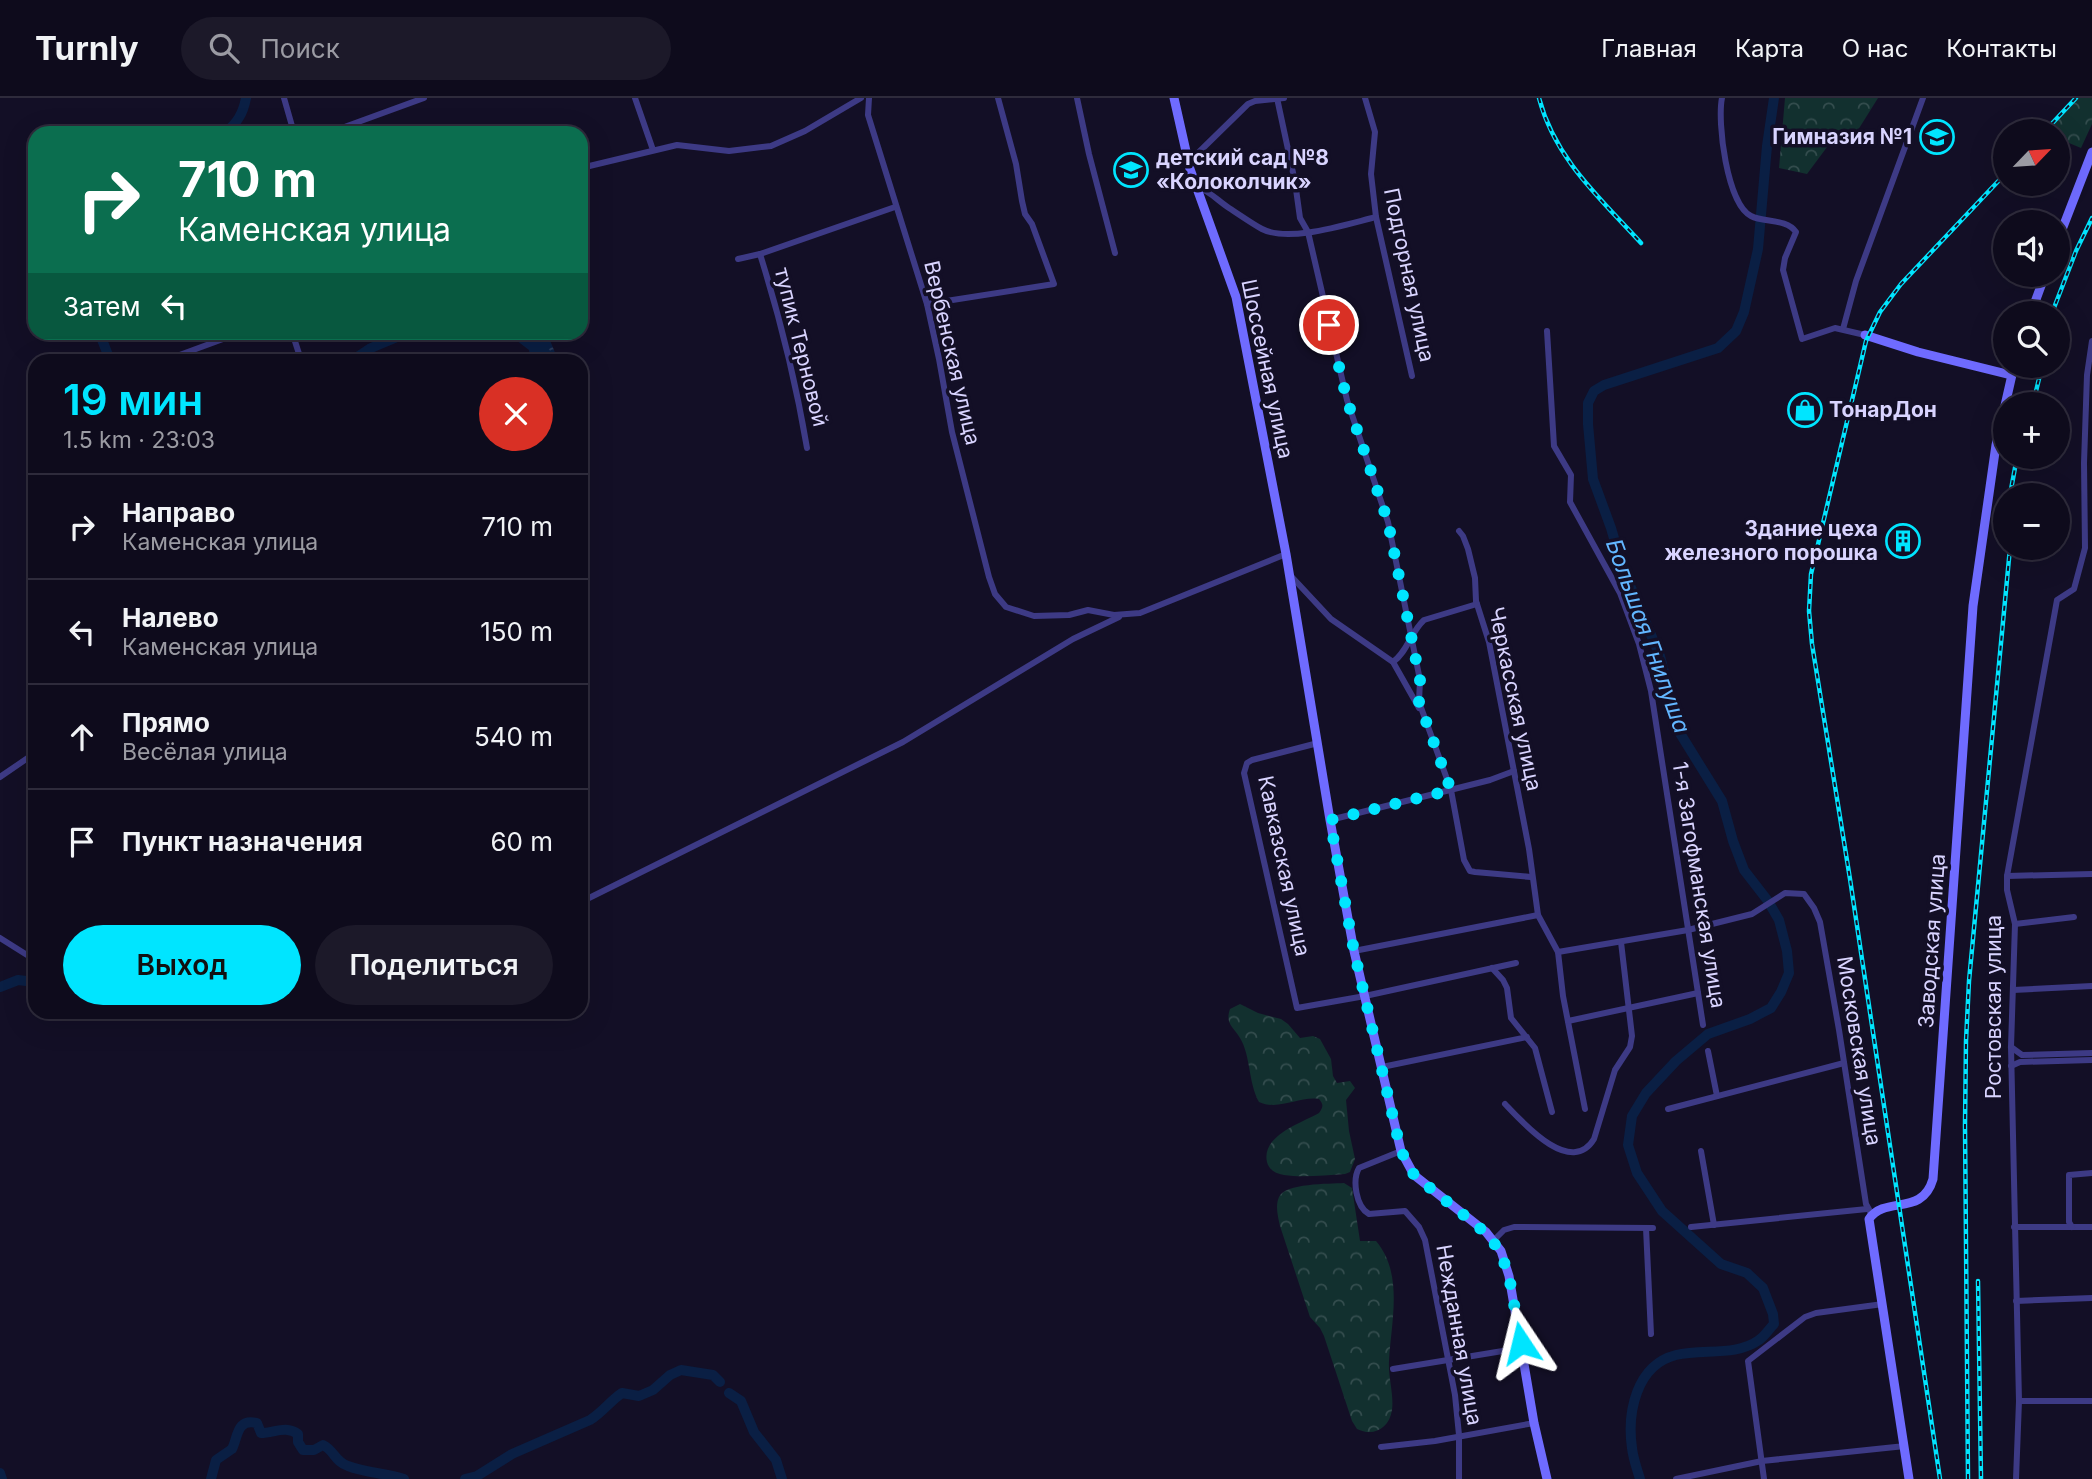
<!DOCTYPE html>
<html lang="ru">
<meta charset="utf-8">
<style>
:root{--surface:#0e0b1c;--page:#1c1929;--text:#f1f3f6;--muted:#9b9ba3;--line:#2e2b3b;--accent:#00e5ff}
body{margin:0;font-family:Inter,sans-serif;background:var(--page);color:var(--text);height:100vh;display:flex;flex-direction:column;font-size:26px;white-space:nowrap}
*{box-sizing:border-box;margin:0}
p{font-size:23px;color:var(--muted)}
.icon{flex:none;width:38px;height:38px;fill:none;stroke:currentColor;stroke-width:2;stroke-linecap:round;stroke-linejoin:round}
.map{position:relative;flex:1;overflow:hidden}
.details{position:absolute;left:28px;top:256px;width:560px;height:665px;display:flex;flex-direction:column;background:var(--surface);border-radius:21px;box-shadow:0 7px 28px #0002,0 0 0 2px var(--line)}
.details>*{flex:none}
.hud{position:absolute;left:28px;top:28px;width:560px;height:214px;border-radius:21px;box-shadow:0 7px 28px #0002,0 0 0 2px var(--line);background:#0b6e4f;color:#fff;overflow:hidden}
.needle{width:46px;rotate:65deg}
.controls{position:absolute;left:1993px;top:21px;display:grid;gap:14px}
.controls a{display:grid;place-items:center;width:77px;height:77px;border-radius:50%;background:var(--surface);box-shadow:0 7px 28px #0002,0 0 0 2px var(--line);font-size:35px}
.pin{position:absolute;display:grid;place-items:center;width:60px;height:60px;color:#fff;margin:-30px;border:4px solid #fff;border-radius:50%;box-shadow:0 2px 7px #0007}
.me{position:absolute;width:77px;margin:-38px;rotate:350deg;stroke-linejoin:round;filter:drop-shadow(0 0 5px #0008)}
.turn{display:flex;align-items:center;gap:24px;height:147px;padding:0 35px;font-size:32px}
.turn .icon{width:91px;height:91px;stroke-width:2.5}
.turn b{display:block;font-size:49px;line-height:60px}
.then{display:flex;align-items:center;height:66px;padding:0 35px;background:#0003;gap:14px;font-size:26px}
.round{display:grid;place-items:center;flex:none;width:74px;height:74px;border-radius:37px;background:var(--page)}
.head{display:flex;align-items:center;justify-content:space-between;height:119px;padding:0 35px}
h1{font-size:42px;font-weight:600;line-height:52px;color:var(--accent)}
.action{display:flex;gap:14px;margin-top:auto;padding:14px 35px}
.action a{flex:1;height:80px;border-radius:42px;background:var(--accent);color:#111;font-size:28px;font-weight:600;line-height:80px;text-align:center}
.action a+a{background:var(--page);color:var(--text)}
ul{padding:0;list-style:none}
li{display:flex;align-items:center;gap:21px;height:105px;padding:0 35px;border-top:2px solid var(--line)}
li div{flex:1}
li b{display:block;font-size:26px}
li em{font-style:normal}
header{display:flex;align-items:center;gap:42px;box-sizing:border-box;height:98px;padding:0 35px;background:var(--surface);border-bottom:2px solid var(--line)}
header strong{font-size:33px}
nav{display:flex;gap:38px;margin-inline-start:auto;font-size:24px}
.search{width:490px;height:63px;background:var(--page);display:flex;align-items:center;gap:18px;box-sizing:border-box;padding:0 24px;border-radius:38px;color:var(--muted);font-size:26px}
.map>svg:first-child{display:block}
.forest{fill:url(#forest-crowns)}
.water{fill:url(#water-ripples)}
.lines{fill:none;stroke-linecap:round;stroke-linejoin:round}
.river{stroke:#0a1f44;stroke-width:10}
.minor{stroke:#3d3a85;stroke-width:6}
.secondary{stroke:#6f6bff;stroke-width:9}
.rail-casing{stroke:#00e5ff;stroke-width:4.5}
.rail{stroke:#130f26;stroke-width:2;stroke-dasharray:5;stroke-linecap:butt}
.route{stroke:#00e5ff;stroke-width:12;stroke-dasharray:0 21.6}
.labels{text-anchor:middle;stroke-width:7;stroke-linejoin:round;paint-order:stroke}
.poi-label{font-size:21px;font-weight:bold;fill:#d9d4ff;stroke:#130f26;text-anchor:end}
.street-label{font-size:21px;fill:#d9d4ff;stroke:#130f26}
.water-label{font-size:23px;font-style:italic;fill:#62b6ff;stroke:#130f26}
</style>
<header>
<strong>Turnly</strong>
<div class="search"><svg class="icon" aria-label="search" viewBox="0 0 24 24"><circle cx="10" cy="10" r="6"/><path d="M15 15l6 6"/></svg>Поиск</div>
<nav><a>Главная</a><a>Карта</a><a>О нас</a><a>Контакты</a></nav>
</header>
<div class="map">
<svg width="2092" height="1381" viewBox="0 0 2092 1381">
<defs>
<pattern id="forest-crowns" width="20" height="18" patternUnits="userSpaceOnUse" patternTransform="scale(1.75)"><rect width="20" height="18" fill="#12302f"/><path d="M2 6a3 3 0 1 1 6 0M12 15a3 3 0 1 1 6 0" fill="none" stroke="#344d4e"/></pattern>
<pattern id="water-ripples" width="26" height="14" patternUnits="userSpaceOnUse" patternTransform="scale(1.75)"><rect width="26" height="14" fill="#0a1f44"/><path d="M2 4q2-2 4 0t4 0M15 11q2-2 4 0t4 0" fill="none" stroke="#2d3f60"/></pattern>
</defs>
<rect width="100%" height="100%" fill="#130f26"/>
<g class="forest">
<path d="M 1785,0 L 1878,0 L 1858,32 L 1836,37 L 1807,76 L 1779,70 Z"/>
<path d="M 2079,0 L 2092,0 L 2092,26 L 2081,50 L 2069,45 L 2058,68 L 2058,33 L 2048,33 Z"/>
<path d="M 1240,906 L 1258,915 L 1281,921 L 1288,926 L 1300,940 L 1313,938 L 1320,941 L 1331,961 L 1333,978 L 1337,985 L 1350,983 L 1355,990 L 1346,1002 L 1349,1033 L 1355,1061 L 1350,1074 L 1345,1076 C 1325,1077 1303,1080 1284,1077 C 1276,1076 1269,1072 1267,1064 C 1261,1038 1301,1025 1319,1015 C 1323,1009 1324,1007 1319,1001 C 1299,998 1279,1013 1259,1004 C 1248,984 1251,958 1240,940 C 1233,928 1225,926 1230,911 Z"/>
<path d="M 1344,1085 L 1352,1090 L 1360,1143 L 1376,1143 C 1404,1176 1391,1224 1389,1263 C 1388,1279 1394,1296 1392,1312 C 1389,1331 1373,1339 1357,1331 L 1352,1323 L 1324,1238 L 1320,1230 L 1310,1219 L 1280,1128 C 1278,1119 1275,1108 1279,1099 C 1285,1085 1329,1086 1344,1085 Z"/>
</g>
<path class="water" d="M 507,235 L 547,235 L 558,262 L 531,262 L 529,252 Z"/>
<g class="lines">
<g class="river">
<path d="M 225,35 C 237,25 243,16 246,0"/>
<path d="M 99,234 L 110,262"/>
<path d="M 353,262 L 371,250 L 409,234"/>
<path d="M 0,889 L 18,882 L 35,884"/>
<path d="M 729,1295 L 741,1303 L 754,1334 L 776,1362 L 782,1381"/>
<path d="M 0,1375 L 2,1381"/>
<path d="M 211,1381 L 216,1362 L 232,1351 C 238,1340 236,1320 257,1325 L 261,1335 C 274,1335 286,1327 298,1336 L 298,1344 L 303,1352 L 314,1352 L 323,1347 C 334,1352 335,1364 348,1368 C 366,1375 386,1375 404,1381"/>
<path d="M 465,1381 L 477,1378 L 512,1356 L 590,1322 C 603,1314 610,1303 622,1295 L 639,1298 L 653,1292 L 670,1277 L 681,1272 L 713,1277 L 720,1284"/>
<path d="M 1640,1381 C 1637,1371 1633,1360 1632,1350 C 1627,1315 1636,1267 1676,1257 C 1703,1250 1735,1259 1759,1242 C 1765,1238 1769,1231 1774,1226 L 1773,1216 L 1763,1190 L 1747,1175 L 1721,1166 L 1662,1113 L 1637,1075 L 1628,1047 L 1632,1018 L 1646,995 L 1676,963 L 1708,936 L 1750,921 L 1771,910 L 1781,894 L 1789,875 L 1787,853 L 1779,822 L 1768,803 L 1744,772 L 1733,743 L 1722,703 L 1678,632 L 1660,558 L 1623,471 L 1611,430 L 1593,381 L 1588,326 L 1588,305 L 1594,293 L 1604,287 L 1718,250 L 1736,233 L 1744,214 L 1758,151 L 1767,48 L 1774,0"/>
</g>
<g class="minor">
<path d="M 284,0 L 294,35"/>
<path d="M 635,0 L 653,52"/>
<path d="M 869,0 L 868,17 L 927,206 L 939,261 L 952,334 L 989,479 L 995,496 L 1006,509 L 1034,518 L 1069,517 L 1088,512 L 1114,517 L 1140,515 L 1286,456"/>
<path d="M 1077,0 L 1089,56 L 1115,155"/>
<path d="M 1277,0 L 1295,84 L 1300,120 L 1308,134 L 1347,302 L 1388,424 L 1420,582 L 1419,604 L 1451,692 L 1464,762 L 1470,773 L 1475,774 L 1531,779"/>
<path d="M 1365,0 L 1375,34 L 1371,76 L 1376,119 L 1412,278"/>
<path d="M 1722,0 C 1717,24 1727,106 1751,118 C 1764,125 1786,120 1796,134 L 1785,160 L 1783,172 L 1802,241 L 1835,230 L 1865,237"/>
<path d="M 328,35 L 424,0"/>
<path d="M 1188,62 L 1199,54 L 1248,6 L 1255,3 L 1284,0"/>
<path d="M 581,70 L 677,47 L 729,53 L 771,48 L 805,33 L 861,0"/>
<path d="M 1197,89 C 1210,93 1218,103 1229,110 C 1240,117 1251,125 1262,131 C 1289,145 1347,126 1376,119"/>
<path d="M 760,156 C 780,220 796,285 807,350"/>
<path d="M 738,161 L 760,156 L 895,109"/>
<path d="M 927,206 L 1054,186 L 1032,126 L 1025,116 L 1022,103 L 1016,66 L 998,0"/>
<path d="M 1843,231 L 1856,183 L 1923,0"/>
<path d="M 1547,233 L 1554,348 L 1571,377 L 1570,404 L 1620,495 L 1639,546 L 1651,593 L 1703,927"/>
<path d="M 292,234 L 301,262"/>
<path d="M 166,262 L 242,234"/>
<path d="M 433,262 L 441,259 L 471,259"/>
<path d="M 1459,433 L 1463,438 L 1468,451 L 1475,480 L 1476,503 L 1489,544 L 1529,751 L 1538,817 L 1558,854 L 1563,898 L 1585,1011"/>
<path d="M 1290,477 L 1331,521 L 1393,564 L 1419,610"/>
<path d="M 1393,564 C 1408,553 1410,535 1424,522 L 1477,506"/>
<path d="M 1318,645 L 1252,662 L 1247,665 L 1244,675 L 1297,910 L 1365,898 L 1516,865"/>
<path d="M 0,679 L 35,655"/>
<path d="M 1330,722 L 1490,682 L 1514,673"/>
<path d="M 2007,778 L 2092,776"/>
<path d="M 581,804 L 903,644 L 1073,541 L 1119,519"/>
<path d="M 2015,826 L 2074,819"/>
<path d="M 0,840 L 35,862"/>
<path d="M 1354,853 L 1538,817"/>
<path d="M 1558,854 L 1688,832 L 1752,816 L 1785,795 L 1804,796 L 1814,810 L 1820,824 L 1839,932 L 1866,1106 L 1872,1117"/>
<path d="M 1492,870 L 1503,882 L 1507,890 L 1511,920 L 1535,950 L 1552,1014"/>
<path d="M 2013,892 L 2092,888"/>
<path d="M 1568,923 L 1698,895"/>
<path d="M 2011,949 L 2022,957 L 2092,955"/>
<path d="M 1708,953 L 1717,998"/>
<path d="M 2011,968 L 2020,964 L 2092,962"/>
<path d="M 1382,969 L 1527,939"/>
<path d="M 1505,1006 C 1523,1025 1571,1079 1594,1041 L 1615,972 L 1630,949 L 1632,938 L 1621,844"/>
<path d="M 1668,1011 L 1844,965"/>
<path d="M 1401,1053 L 1359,1070 C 1352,1082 1356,1109 1369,1116 L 1405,1113 L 1419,1129 L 1425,1142 L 1455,1297 L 1459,1337 L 1459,1381"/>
<path d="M 1701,1053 L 1714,1127"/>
<path d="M 1691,1129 L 1867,1111"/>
<path d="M 2014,1129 L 2092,1129"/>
<path d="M 2072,1129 L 2069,1124 L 2069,1077 L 2092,1075"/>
<path d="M 1646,1130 L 1651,1236"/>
<path d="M 1493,1143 L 1504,1132 L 1514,1129 L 1653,1130"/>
<path d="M 2016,1203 L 2092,1200"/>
<path d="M 1393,1271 L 1521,1250"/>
<path d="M 2019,1303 L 2092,1303"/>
<path d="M 1381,1349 L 1435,1343 L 1534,1325"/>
<path d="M 1676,1381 L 1762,1363 L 1905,1348"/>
<path d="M 1764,1381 L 1748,1263 L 1805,1219 L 1816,1215 L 1883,1206"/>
<path d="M 2016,1381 L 2019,1303 L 2011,949 L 2015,826 L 2007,792 L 2007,778 L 2057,502 L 2074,491 L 2085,450 L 2084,365 L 2087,277 L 2092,243"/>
</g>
<g class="secondary">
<path d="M 1174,0 L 1190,71 L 1236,199 L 1286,456 L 1330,722 L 1354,853 L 1401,1053 L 1414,1077 L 1486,1134 L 1501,1153 L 1509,1178 L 1534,1325 L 1547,1381"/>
<path d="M 2058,142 L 2092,54"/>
<path d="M 2031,215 L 2045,177"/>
<path d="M 1865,237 L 1918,254 L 2011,277"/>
<path d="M 1909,1381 L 1869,1121 C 1886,1097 1922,1119 1933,1081 L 1973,508 L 1996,347 L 2014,268"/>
</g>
<g class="rail-casing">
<g id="rail">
<path d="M 1539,0 C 1555,61 1600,100 1641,145"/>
<path d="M 2045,33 L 2076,0"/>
<path d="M 2052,215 L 2076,153 L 2092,120"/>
<path d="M 2033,306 L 2042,268"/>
<path d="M 2010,397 L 2017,359"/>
<path d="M 1978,1183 L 1981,1381"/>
<path d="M 1940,1381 L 1850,781 L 1812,546 L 1809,513 L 1811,476 L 1866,243 L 1880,214 L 1901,186 L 2006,75"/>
<path d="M 1968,1381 L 1965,1027 L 1966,943 L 1969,883 L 2010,450"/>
</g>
</g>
<use href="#rail" class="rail"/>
</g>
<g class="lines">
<path class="route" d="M 1329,227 L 1347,302 L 1388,424 L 1420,582 L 1419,604 L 1451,692 L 1330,722 L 1354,853 L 1401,1053 L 1414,1077 L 1486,1135 L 1500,1153 L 1509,1178 L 1521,1245"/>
</g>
<defs>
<g id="school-ring" transform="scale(1.75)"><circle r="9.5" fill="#130f26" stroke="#00e5ff" stroke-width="1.5"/><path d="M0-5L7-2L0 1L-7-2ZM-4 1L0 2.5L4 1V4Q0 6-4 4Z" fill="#00e5ff"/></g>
<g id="shop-ring" transform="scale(1.75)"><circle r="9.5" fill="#130f26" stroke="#00e5ff" stroke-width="1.5"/><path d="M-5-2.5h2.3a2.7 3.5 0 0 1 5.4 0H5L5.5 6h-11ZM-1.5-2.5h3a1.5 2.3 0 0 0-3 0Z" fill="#00e5ff"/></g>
<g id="building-ring" transform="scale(1.75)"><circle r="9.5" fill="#130f26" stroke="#00e5ff" stroke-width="1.5"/><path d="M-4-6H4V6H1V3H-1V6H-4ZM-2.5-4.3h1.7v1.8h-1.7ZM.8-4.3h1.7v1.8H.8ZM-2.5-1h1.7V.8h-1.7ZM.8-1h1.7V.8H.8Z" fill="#00e5ff"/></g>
</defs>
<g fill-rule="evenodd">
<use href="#school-ring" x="1937" y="39"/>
<use href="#school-ring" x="1131" y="72"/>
<use href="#shop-ring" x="1805" y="312"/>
<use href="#building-ring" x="1903" y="443"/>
</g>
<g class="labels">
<g class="poi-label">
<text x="1912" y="46">Гимназия №1</text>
<text x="1156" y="67" text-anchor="start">детский сад №8<tspan x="1156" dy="24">«Колоколчик»</tspan></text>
<text x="1829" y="319" text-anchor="start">ТонарДон</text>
<text x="1878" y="438">Здание цеха<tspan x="1878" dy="24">железного порошка</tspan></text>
</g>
<g class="street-label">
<text transform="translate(1409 177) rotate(78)" y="7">Подгорная улица</text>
<text transform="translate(801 249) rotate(76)" y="7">тупик Терновой</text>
<text transform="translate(952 255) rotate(77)" y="7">Вербенская улица</text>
<text transform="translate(1267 271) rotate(78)" y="7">Шоссейная улица</text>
<text transform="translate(1515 601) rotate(78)" y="7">Черкасская улица</text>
<text transform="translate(1284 768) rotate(78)" y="7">Кавказская улица</text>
<text transform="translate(1699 787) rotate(81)" y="7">1-я Загофманская улица</text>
<text transform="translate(1932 843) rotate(-86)" y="7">Заводская улица</text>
<text transform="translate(1994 909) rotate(-90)" y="7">Ростовская улица</text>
<text transform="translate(1859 953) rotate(81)" y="7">Московская улица</text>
<text transform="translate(1459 1237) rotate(80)" y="7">Нежданная улица</text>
</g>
<g class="water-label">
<text transform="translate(1648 538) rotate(70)" y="8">Большая Гнилуша</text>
</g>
</g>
</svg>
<div class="controls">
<a><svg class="needle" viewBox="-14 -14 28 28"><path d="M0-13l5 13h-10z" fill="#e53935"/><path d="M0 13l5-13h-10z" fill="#9b9ba3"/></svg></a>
<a><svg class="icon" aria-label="sound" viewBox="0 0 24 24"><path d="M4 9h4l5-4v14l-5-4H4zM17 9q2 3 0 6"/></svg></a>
<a><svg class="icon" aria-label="search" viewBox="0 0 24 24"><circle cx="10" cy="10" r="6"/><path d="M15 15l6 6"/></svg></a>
<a>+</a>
<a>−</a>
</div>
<div class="pin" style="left:1329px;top:227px;background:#d93025"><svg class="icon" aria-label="arrive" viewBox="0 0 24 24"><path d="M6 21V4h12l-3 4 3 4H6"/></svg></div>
<svg class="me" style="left:1521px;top:1245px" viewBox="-20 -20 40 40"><path d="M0-17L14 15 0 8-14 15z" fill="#00e5ff" stroke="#fff" stroke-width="4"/></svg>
<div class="hud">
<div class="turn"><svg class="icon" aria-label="right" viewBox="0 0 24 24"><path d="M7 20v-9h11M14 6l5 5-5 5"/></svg><div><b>710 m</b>Каменская улица</div></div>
<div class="then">Затем<svg class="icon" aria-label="left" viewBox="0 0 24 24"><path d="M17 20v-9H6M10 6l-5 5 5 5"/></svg></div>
</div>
<section class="details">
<div class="head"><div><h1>19 мин</h1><p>1.5 km · 23:03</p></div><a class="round" style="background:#d93025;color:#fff"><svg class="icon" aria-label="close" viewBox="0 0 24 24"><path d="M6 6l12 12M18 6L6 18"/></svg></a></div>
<ul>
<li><svg class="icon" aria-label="right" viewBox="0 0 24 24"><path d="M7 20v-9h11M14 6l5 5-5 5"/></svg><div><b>Направо</b><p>Каменская улица</p></div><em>710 m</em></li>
<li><svg class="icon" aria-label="left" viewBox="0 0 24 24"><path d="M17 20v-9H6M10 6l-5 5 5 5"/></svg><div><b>Налево</b><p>Каменская улица</p></div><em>150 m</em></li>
<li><svg class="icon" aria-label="ahead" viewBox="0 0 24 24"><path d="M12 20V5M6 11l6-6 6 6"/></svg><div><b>Прямо</b><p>Весёлая улица</p></div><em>540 m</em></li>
<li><svg class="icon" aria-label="arrive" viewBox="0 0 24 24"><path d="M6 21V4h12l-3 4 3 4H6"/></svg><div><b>Пункт назначения</b></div><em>60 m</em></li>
</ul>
<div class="action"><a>Выход</a><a>Поделиться</a></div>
</section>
</div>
